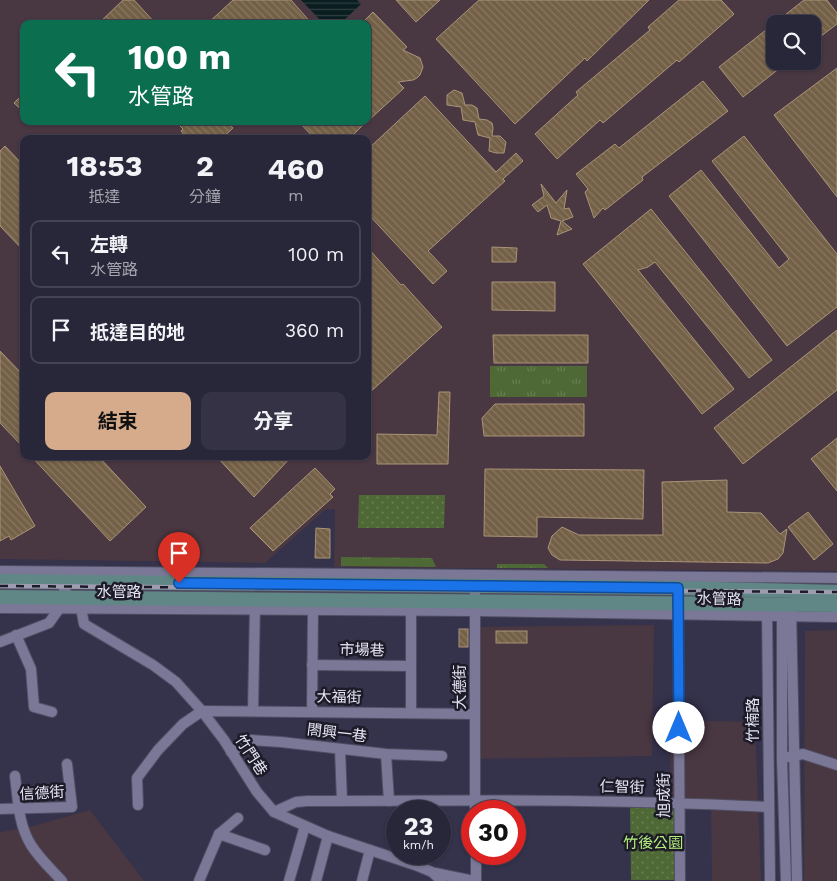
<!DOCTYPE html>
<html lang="zh-TW">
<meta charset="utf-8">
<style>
:root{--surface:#282639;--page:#343244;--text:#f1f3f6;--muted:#a5a5ae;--line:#444353;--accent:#d6ab8b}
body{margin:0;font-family:"Work Sans","Noto Sans TC",sans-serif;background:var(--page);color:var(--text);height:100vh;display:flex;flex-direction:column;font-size:19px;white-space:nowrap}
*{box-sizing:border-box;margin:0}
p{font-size:16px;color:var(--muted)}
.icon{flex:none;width:28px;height:28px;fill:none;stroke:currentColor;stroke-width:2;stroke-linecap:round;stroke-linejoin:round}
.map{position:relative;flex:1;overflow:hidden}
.drawer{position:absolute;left:20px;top:135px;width:351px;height:325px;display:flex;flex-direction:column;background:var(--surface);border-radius:10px;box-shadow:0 1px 4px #0004,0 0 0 1px var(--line)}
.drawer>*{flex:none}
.hud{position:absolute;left:20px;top:20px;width:351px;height:105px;border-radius:10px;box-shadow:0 1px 4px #0004,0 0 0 1px var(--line);background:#0b6e4f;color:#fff;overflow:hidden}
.tools{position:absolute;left:766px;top:15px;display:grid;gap:10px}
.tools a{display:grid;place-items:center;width:55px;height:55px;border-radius:10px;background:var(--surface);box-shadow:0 1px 4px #0004,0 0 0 1px var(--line);font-size:25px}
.speed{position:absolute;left:386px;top:800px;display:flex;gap:10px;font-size:25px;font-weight:700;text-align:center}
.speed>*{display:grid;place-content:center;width:65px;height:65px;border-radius:50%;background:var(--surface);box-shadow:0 1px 4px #0004,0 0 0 1px var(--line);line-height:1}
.speed small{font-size:12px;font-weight:400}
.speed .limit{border:8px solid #d22;background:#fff;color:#111}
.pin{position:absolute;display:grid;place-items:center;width:42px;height:42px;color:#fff;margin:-51px -21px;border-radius:50% 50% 50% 0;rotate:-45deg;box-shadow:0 0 5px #0007}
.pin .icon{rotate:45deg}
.me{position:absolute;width:55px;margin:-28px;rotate:0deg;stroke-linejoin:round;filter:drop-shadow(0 0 4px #0008)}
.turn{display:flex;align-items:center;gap:18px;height:105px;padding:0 25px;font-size:22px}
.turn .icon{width:65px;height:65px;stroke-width:2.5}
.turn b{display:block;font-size:35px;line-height:42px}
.eta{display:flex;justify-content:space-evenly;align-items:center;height:85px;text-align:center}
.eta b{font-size:30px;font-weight:700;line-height:35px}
.primary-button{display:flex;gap:10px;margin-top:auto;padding:10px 25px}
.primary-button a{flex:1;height:58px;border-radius:10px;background:var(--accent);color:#111;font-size:20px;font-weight:700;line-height:58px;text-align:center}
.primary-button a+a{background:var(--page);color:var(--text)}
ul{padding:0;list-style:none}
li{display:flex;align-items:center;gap:15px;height:68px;margin:0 10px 8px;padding:0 15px;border:2px solid var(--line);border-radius:10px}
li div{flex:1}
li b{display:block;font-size:19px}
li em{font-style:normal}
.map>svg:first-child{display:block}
.industrial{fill:#493741;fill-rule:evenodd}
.grass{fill:url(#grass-tufts)}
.park{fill:url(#park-dots)}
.water{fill:url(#water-rules)}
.building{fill:url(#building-back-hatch);stroke:#aa9479}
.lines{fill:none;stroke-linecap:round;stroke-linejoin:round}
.street-casing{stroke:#504e64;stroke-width:12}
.secondary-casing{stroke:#504e64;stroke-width:16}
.street{stroke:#7a7896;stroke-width:10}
.secondary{stroke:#608685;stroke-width:14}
.rail-casing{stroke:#9e9cb1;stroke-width:4.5}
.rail{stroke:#1d1b27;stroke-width:2.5;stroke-dasharray:8;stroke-linecap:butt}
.route-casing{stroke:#114b97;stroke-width:12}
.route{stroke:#1a73e8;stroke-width:9}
.labels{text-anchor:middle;stroke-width:5;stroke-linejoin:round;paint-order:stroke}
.street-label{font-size:15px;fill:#e5e4f5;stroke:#1d1b27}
.park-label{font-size:15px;fill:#b2ed7b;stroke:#1d1b27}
</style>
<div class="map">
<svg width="837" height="881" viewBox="0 0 837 881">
<defs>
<pattern id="grass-tufts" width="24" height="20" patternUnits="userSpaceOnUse" patternTransform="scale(1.25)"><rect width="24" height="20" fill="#4e6935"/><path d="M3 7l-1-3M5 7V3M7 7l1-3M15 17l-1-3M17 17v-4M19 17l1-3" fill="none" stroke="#677e53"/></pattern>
<pattern id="park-dots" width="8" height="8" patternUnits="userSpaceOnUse" patternTransform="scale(1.25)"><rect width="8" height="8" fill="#4e6935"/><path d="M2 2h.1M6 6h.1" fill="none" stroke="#677e53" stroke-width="1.8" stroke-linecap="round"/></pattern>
<pattern id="water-rules" width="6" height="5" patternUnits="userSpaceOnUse" patternTransform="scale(1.25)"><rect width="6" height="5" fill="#0a1d20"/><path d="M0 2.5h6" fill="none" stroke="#2e3e41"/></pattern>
<pattern id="building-back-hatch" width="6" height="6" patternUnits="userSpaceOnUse" patternTransform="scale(1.25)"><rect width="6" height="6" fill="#746046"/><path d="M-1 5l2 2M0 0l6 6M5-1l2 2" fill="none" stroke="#887761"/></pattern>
</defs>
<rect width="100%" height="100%" fill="#35324c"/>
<g class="industrial">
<path d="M 0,0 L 837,0 L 837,571 L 334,567 L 335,509 L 325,510 L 265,563 L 0,559 ZM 24,24 L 368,24 L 368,121 L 24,121 ZM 775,24 L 812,24 L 812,61 L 775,61 ZM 24,139 L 368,139 L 368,456 L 24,456 Z"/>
<path d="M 654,625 L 652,756 L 472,759 L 471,627 Z"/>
<path d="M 837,630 L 837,881 L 804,881 L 805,631 Z"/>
<path d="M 670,720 L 755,722 L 761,881 L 712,881 L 711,808 L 671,807 Z"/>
<path d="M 90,810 L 144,881 L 0,881 L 0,832 L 26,828 Z"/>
</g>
<g class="grass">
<rect x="490" y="366" width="97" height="31"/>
<path d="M 341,557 L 432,558 L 436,567 L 341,566 Z"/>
<path d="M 497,564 L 544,564 L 548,568 L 497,568 Z"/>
</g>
<g class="park">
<path d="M 359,495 L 445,495 L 444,528 L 358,528 Z"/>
<path d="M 630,805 L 676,805 L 677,880 L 631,880 Z"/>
</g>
<path class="water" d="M 301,0 L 357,0 L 361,4 L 340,24 L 324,24 Z"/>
<g class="building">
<path d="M 123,0 L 134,0 L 156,24 L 98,24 Z"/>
<path d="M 233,0 L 291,0 L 312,24 L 207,24 Z"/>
<path d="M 396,0 L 440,0 L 416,22 Z"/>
<path d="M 479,0 L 649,0 L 587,61 L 585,58 L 515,124 L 436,39 Z"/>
<path d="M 679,0 L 721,0 L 734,14 L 679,62 L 677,60 L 603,123 L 600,120 L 557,159 L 535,134 L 578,95 L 576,92 L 650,30 L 648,27 Z"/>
<path d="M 804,0 L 827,0 L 837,13 L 837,24 L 812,43 L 812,24 L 775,24 L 775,61 L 789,61 L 743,97 L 719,67 Z"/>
<path d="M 373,12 L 407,47 L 403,50 L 420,58 L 423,67 L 420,75 L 417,78 L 413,80 L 398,82 L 404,88 L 368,121 L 368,24 L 361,24 Z"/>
<path d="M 837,68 L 837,197 L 774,115 Z"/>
<path d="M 703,81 L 728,111 L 642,177 L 643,180 L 605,210 L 603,208 L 594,218 L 585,192 L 588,189 L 576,174 L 615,144 L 619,148 Z"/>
<path d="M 454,90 L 462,93 L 465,105 L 472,105 L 477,108 L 479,119 L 487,120 L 492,123 L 493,128 L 492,136 L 500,136 L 506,142 L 504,153 L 496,153 L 489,151 L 490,138 L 478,135 L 475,122 L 463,120 L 461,107 L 447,105 L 447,95 Z"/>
<path d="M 24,93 L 24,112 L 14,103 Z"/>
<path d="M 425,96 L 496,172 L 516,153 L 523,161 L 503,179 L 505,181 L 428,251 L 447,271 L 433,284 L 368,214 L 368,149 Z"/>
<path d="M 185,121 L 227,121 L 233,128 L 221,139 L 187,139 L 181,131 L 183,129 L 180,126 Z"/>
<path d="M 298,121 L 367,121 L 349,139 L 315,139 Z"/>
<path d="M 744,136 L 837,254 L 837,307 L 787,346 L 669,196 L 701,170 L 779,268 L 789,259 L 712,161 Z"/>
<path d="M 5,146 L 24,166 L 24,251 L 0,226 L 0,151 Z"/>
<path d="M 541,184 L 556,203 L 567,190 L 564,209 L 569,208 L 573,217 L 562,221 L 572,229 L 557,235 L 561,221 L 551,218 L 547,205 L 538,212 L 532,205 L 544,196 Z"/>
<path d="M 651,209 L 772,360 L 749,378 L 655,262 L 648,267 L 638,270 L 734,389 L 702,414 L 583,264 Z"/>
<path d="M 492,247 L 517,248 L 516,262 L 492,262 Z"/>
<path d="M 368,248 L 401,285 L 403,284 L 442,327 L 368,394 Z"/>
<path d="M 492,282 L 555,282 L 555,311 L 492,310 Z"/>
<path d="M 837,330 L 837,390 L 743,464 L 714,428 Z"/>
<path d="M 493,335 L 588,335 L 588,363 L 494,363 Z"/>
<path d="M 0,351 L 24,376 L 24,448 L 0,423 Z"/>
<path d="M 439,392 L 450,392 L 448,464 L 377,464 L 377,434 L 437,435 Z"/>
<path d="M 495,404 L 584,404 L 584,436 L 484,436 L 482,418 Z"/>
<path d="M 837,438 L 837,491 L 811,459 Z"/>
<path d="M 31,456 L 98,456 L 146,507 L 110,541 Z"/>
<path d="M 216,456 L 292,456 L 254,497 Z"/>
<path d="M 0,466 L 35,526 L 11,540 L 9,536 L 0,541 Z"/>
<path d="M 315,468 L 335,489 L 330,494 L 333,497 L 273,551 L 250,528 Z"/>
<path d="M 485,469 L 644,470 L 643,519 L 537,517 L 537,537 L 484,536 Z"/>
<path d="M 727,480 L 727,512 L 761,513 L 780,534 L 787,529 L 783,553 L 778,559 L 768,563 L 560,560 L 552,555 L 548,548 L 552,536 L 562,527 L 579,535 L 663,535 L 662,482 Z"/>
<path d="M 808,512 L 833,544 L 814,560 L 788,527 Z"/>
<path d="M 316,528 L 330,529 L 330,558 L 315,558 Z"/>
<rect x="459" y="629" width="9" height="18"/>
<rect x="496" y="631" width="31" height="12"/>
</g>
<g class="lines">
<g class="street-casing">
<g id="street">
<path d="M 0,571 L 837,578"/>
<path d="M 60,576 C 62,590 70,599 81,608 L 84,624 L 153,665 L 176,682 L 202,711 L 224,740 L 257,792 L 274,812 L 328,836 L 415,865 L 432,872 L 442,881"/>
<path d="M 678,588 L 680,881"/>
<path d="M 0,608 L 475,611 L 837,617"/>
<path d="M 411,610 L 411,713"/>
<path d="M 767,610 L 770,881"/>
<path d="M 782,610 L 782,759 L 786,881"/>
<path d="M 791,610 L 797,881"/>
<path d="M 16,635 L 31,669 L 34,707 L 52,712"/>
<path d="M 0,642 L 49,623 L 61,606"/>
<path d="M 312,665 L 411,666"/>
<path d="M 253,711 L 255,604"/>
<path d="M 312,712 L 313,609"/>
<path d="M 340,749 L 342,801"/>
<path d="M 231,752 L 251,740 L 281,742 L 386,754 L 442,756"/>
<path d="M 386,754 L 389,801"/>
<path d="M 788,757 L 803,754 L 837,765"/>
<path d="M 15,776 C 18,799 18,824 31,845 C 39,858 52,870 62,881"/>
<path d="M 138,805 L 137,778 L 158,750 L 183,724 L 202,711 L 475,714"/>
<path d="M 0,809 L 72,807 L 67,764"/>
<path d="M 475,811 L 475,580"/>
<path d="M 274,812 L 296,802 L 307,801 C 461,800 615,799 768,807"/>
<path d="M 219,834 L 265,850"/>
<path d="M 476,854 L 476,881"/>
<path d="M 435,873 L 474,881"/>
<path d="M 199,881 L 219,834 L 238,818"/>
<path d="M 289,881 L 305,826"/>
<path d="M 316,881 L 328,836"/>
<path d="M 362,881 L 370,850"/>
</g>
</g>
<g class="secondary-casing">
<g id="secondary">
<path d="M 0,581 L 678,588 L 837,592"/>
<path d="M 0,597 L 837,605"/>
</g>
</g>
<use href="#street" class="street"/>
<use href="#secondary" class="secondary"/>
<g class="rail-casing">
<path id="rail" d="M 0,586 L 837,592"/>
</g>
<use href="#rail" class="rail"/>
</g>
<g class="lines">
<g class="route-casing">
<path id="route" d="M 179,583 L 678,588 L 679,728"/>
</g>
<use href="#route" class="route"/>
</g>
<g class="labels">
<g class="street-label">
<text x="119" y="597">水管路</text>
<text transform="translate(719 599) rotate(1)" y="5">水管路</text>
<text transform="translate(362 650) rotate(1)" y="5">市場巷</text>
<text transform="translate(460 687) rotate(-90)" y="5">大德街</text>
<text transform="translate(339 697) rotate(1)" y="5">大福街</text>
<text transform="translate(753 720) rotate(-90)" y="5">竹楠路</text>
<text transform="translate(337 733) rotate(7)" y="5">閤興一巷</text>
<text transform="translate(251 755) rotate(57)" y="5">竹門巷</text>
<text transform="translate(622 787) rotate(1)" y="5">仁智街</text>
<text transform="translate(42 793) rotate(-3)" y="5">信德街</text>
<text transform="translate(664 795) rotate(-90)" y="5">旭成街</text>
</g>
<g class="park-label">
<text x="653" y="848">竹後公園</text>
</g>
</g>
</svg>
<div class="tools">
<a><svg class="icon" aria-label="search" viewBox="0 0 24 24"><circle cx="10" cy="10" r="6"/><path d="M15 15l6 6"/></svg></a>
</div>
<div class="speed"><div>23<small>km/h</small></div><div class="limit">30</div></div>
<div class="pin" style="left:179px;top:583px;background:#d93025"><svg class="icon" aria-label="arrive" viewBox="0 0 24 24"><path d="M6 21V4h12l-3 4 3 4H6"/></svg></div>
<svg class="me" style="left:679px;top:728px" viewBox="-20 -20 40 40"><circle r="19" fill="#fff"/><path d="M0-13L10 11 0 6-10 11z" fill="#1a73e8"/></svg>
<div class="hud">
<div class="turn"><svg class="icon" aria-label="left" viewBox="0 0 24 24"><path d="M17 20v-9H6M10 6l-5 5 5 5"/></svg><div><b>100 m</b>水管路</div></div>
</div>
<section class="drawer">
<div class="eta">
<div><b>18:53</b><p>抵達</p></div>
<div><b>2</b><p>分鐘</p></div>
<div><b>460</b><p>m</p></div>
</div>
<ul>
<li><svg class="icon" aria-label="left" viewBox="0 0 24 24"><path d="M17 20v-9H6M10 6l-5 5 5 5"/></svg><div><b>左轉</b><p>水管路</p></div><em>100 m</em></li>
<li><svg class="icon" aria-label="arrive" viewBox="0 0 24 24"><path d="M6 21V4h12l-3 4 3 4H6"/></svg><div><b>抵達目的地</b></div><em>360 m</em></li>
</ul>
<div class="primary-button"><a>結束</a><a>分享</a></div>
</section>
</div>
